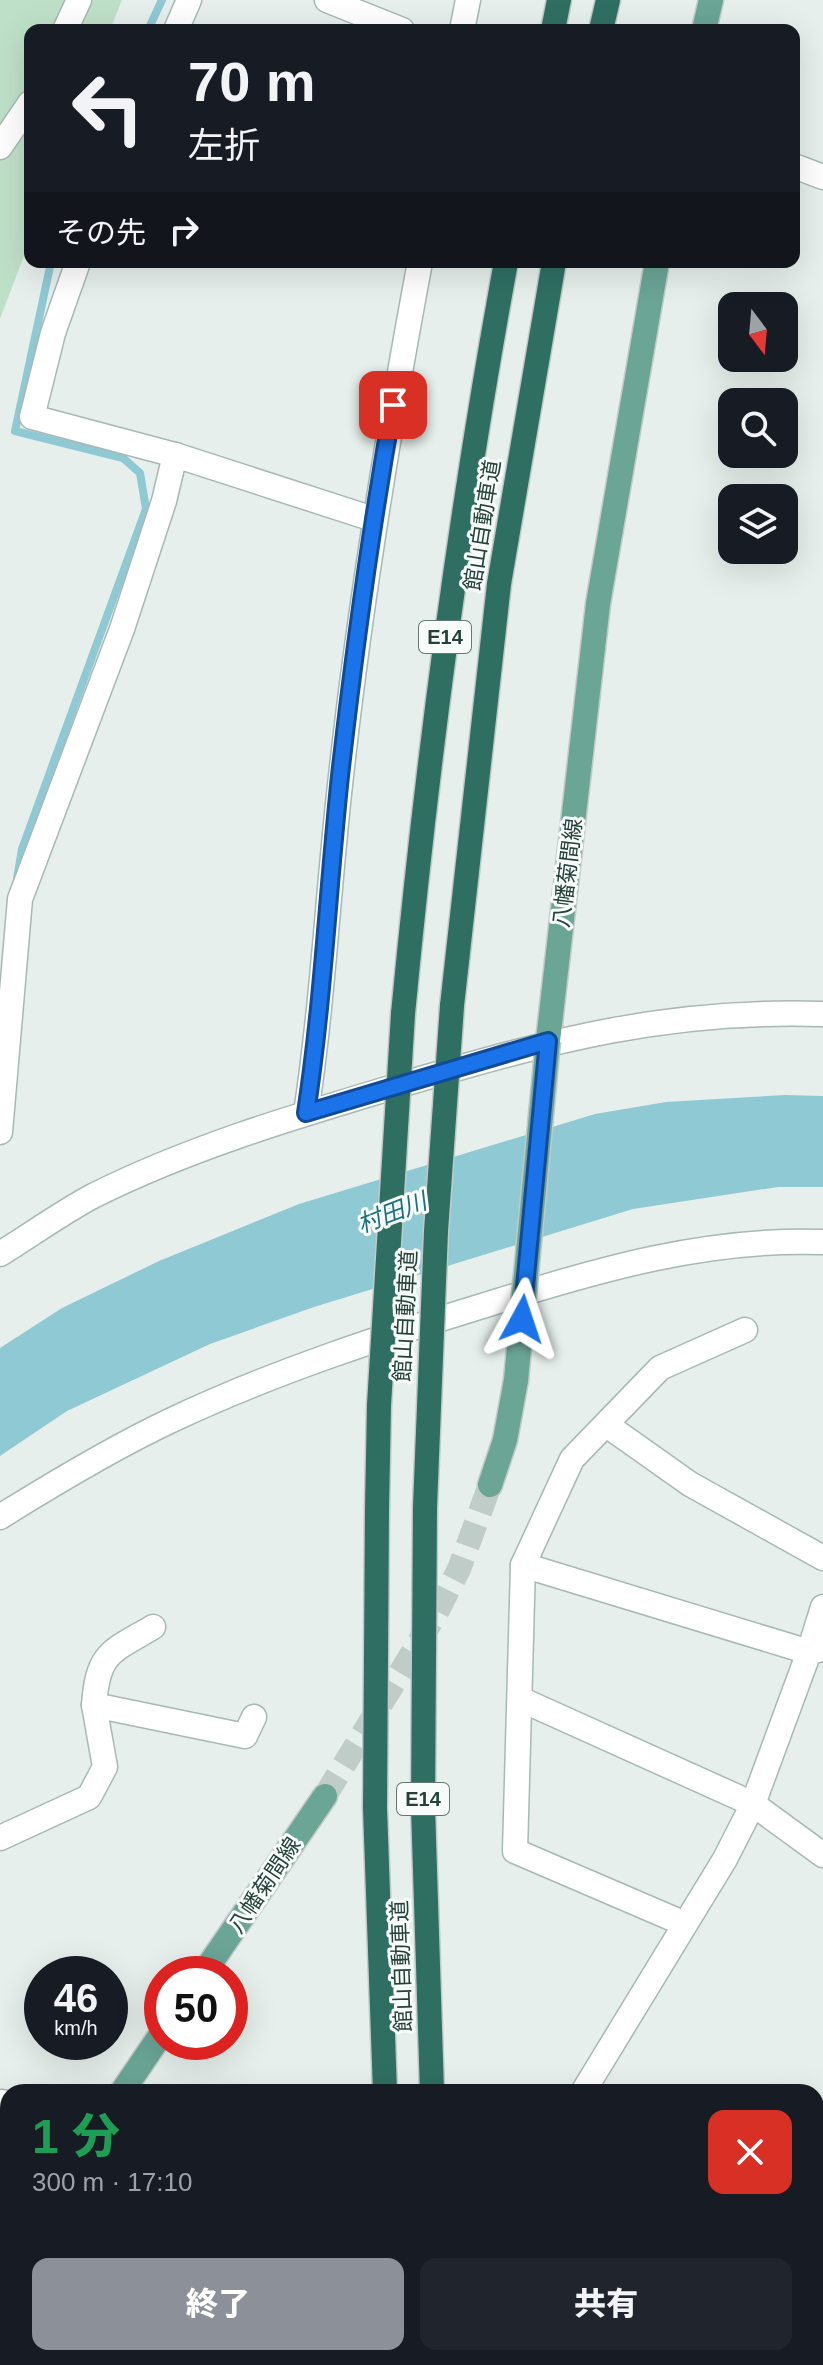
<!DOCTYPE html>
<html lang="ja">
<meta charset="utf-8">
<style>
:root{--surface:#171b24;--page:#20242c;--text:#f1f3f6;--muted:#9ea1a6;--accent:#8c9099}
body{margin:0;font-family:Helvetica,"Noto Sans JP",sans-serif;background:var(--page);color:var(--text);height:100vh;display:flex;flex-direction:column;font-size:30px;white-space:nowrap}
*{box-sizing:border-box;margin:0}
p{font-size:26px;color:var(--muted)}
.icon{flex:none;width:44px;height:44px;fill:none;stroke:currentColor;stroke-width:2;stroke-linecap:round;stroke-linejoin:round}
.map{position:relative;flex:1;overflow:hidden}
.side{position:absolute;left:0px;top:2084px;width:824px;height:282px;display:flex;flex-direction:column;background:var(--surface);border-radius:24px 24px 0 0;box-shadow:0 8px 32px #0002}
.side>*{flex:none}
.guide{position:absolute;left:24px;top:24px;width:776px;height:244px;border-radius:16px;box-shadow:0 8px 32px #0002;background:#171b24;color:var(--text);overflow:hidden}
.needle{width:52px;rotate:164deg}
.fabs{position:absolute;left:718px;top:292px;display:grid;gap:16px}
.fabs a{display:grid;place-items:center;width:80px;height:80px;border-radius:16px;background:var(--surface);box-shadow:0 8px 32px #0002;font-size:40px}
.speed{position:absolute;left:24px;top:1956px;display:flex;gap:16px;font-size:40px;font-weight:700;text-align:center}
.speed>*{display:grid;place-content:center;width:104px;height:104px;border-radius:50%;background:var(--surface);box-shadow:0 8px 32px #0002;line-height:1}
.speed small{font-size:20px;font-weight:400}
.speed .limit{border:12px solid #d22;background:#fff;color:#111}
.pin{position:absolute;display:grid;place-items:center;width:68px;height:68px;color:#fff;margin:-34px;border-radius:16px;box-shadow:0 4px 12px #0006}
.me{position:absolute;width:88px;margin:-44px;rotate:5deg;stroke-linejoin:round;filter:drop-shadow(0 0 6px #0008)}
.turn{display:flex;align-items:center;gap:28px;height:168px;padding:0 32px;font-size:36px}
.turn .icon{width:104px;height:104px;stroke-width:2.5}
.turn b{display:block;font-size:56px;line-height:68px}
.then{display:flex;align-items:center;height:76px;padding:0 32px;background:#0003;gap:16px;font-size:30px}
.round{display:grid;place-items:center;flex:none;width:84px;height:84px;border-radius:16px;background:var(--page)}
.summary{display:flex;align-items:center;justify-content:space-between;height:136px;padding:0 32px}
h1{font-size:48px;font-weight:800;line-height:60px;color:#1e9e55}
.primary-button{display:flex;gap:16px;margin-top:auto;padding:16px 32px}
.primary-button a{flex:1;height:92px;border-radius:16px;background:var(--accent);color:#fff;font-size:32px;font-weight:800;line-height:92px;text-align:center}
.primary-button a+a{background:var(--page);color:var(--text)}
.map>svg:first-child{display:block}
.green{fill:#bfe0c8}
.water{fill:#8ec9d4}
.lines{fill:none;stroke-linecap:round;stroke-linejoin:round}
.stream{stroke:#8ec9d4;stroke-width:8}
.major-tunnel{stroke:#bfccc8;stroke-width:24;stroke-dasharray:24 12;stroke-linecap:butt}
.minor-casing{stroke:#a8b8b2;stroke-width:27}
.major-casing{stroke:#c2cac8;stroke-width:27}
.highway-casing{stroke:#c2cac8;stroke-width:27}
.minor{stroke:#fff;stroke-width:24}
.major{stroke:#6aa596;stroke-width:24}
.highway{stroke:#2f6f62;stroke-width:24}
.major-bridge-casing{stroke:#c2cac8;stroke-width:27;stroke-linecap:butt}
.highway-bridge-casing{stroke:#c2cac8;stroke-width:27;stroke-linecap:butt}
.major-bridge{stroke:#6aa596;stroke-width:24}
.highway-bridge{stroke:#2f6f62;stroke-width:24}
.route-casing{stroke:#114b97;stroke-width:20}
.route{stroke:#1a73e8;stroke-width:14}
.labels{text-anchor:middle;stroke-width:6;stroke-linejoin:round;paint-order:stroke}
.shield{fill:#f7fbf9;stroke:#637a73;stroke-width:2}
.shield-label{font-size:20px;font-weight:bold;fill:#24423a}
.street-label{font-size:22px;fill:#24423a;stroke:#f7fbf9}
.water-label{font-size:24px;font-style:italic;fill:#1c6f80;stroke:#f7fbf9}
</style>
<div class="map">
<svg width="823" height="2365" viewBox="0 0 823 2365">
<rect width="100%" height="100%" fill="#e6efeb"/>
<path class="green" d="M 0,0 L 122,0 L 110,30 L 30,30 L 30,240 L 0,319 Z"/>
<path class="water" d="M 785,1095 L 823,1096 L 823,1187 L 778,1187 L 633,1209 L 314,1307 L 210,1344 L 67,1411 L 0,1456 L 0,1348 L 62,1308 L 159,1261 L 299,1204 L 595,1114 L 666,1102 Z"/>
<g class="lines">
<g class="stream">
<path d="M 148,30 L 162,0"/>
<path d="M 17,879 L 22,849 L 146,509 L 140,473 L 123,458 L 15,431 L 51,262"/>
</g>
<path class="major-tunnel" d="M 325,1796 L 436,1614 L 459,1569 L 490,1485"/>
<g class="minor-casing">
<g id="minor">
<path d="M 327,0 L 402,30"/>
<path d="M 65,30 L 79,0"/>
<path d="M 176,30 L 189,0"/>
<path d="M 462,30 L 468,0"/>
<path d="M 0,147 L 30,103"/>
<path d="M 794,166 L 823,177"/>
<path d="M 78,262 L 53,333 L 32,417 L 175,455 L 373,519"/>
<path d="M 306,1113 C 323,1001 328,889 341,776 C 360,603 388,433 420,262"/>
<path d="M 0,1132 L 20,899 L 122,629 L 164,501 L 175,455"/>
<path d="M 0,1254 C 31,1235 61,1213 93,1196 C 193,1146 300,1115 407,1083 C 553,1040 668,1009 823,1014"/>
<path d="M 608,1426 L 690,1484 L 823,1558"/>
<path d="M 0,1517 C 56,1482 114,1447 174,1419 C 276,1371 384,1336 492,1303 C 600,1269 708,1238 823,1242"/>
<path d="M 523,1565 L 809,1652 L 823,1607"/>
<path d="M 520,1699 L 753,1804 L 823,1855"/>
<path d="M 94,1705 C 98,1652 111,1652 153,1627"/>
<path d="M 0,1838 L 89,1797 L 105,1767 L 94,1705 L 245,1736 L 254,1717"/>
<path d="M 685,1924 L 515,1851 L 523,1565 L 572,1459 L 660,1368 L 745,1330"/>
<path d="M 583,2092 L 725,1859 L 753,1804 L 809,1652 L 823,1649"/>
<path d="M 0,2102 L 8,2103"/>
<path d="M 816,2246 L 823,2248"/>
<path d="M 816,2342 L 823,2345"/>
<path d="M 317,2358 L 318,2365"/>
<path d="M 541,2358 L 542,2365"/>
</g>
</g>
<g class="major-casing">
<g id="major">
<path d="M 704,30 L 711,0"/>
<path d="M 548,1041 L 598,604 L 657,262"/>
<path d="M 490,1485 L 505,1440 L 516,1380"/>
<path d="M 203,1974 L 325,1796"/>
<path d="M 122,2092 L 162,2033"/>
<path d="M 0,2277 L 8,2264"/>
</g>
</g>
<g class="highway-casing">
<g id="highway">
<path d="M 553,30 L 559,0"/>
<path d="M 601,30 L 608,0"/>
<path d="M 452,1006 L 499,584 L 554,262"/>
<path d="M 403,1014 C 427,762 460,512 506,262"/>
<path d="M 425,1507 L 423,1807 L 432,2092"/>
<path d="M 377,1508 L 375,1808 L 385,2092"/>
<path d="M 403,2358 L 403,2365"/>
<path d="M 451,2358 L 452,2365"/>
</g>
</g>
<use href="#minor" class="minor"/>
<use href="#major" class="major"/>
<use href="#highway" class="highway"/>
<g class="major-bridge-casing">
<path id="major-bridge" d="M 516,1380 L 548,1041"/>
</g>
<g class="highway-bridge-casing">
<g id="highway-bridge">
<path d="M 425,1507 L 436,1231 L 452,1006"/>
<path d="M 377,1508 L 379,1405 L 403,1014"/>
</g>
</g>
<use href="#major-bridge" class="major-bridge"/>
<use href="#highway-bridge" class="highway-bridge"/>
</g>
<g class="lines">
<g class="route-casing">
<path id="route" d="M 393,405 C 371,528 354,652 340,776 C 328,889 323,1001 306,1113 L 548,1041 L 522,1319"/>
</g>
<use href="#route" class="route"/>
</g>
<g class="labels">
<g class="shield">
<rect x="419" y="621" width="52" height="32" rx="6"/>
<rect x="397" y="1783" width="52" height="32" rx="6"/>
</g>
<g class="shield-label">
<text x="445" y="644">E14</text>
<text x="423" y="1806">E14</text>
</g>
<g class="street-label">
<text transform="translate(482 525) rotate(-81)" y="8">館山自動車道</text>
<text transform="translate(567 873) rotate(-83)" y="8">八幡菊間線</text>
<text transform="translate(405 1316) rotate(-87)" y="8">館山自動車道</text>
<text transform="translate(264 1885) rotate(-56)" y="8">八幡菊間線</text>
<text transform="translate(401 1966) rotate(-92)" y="8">館山自動車道</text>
</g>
<g class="water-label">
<text transform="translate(392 1213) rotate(-21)" y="8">村田川</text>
</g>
</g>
</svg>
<div class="fabs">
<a><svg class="needle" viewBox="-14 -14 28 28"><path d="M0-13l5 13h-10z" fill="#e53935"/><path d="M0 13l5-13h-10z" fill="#9ea1a6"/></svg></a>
<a><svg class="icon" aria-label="search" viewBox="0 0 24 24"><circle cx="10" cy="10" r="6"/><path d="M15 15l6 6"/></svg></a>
<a><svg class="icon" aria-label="layers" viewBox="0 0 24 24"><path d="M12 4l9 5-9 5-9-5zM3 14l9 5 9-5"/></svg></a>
</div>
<div class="speed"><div>46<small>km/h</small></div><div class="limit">50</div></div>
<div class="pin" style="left:393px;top:405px;background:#d93025"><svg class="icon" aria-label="arrive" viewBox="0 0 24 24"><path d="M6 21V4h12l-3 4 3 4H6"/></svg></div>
<svg class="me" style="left:522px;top:1319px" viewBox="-20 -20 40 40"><path d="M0-17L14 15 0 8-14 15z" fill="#1a73e8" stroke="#fff" stroke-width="4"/></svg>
<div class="guide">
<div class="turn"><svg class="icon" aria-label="left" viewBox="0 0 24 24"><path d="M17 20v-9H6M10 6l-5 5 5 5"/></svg><div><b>70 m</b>左折</div></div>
<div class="then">その先<svg class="icon" aria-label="right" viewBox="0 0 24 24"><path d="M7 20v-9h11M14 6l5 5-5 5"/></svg></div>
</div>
<section class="side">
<div class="summary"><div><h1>1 分</h1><p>300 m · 17:10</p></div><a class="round" style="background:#d93025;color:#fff"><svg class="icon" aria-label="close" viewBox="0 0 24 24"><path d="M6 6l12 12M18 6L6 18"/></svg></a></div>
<div class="primary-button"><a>終了</a><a>共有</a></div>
</section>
</div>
